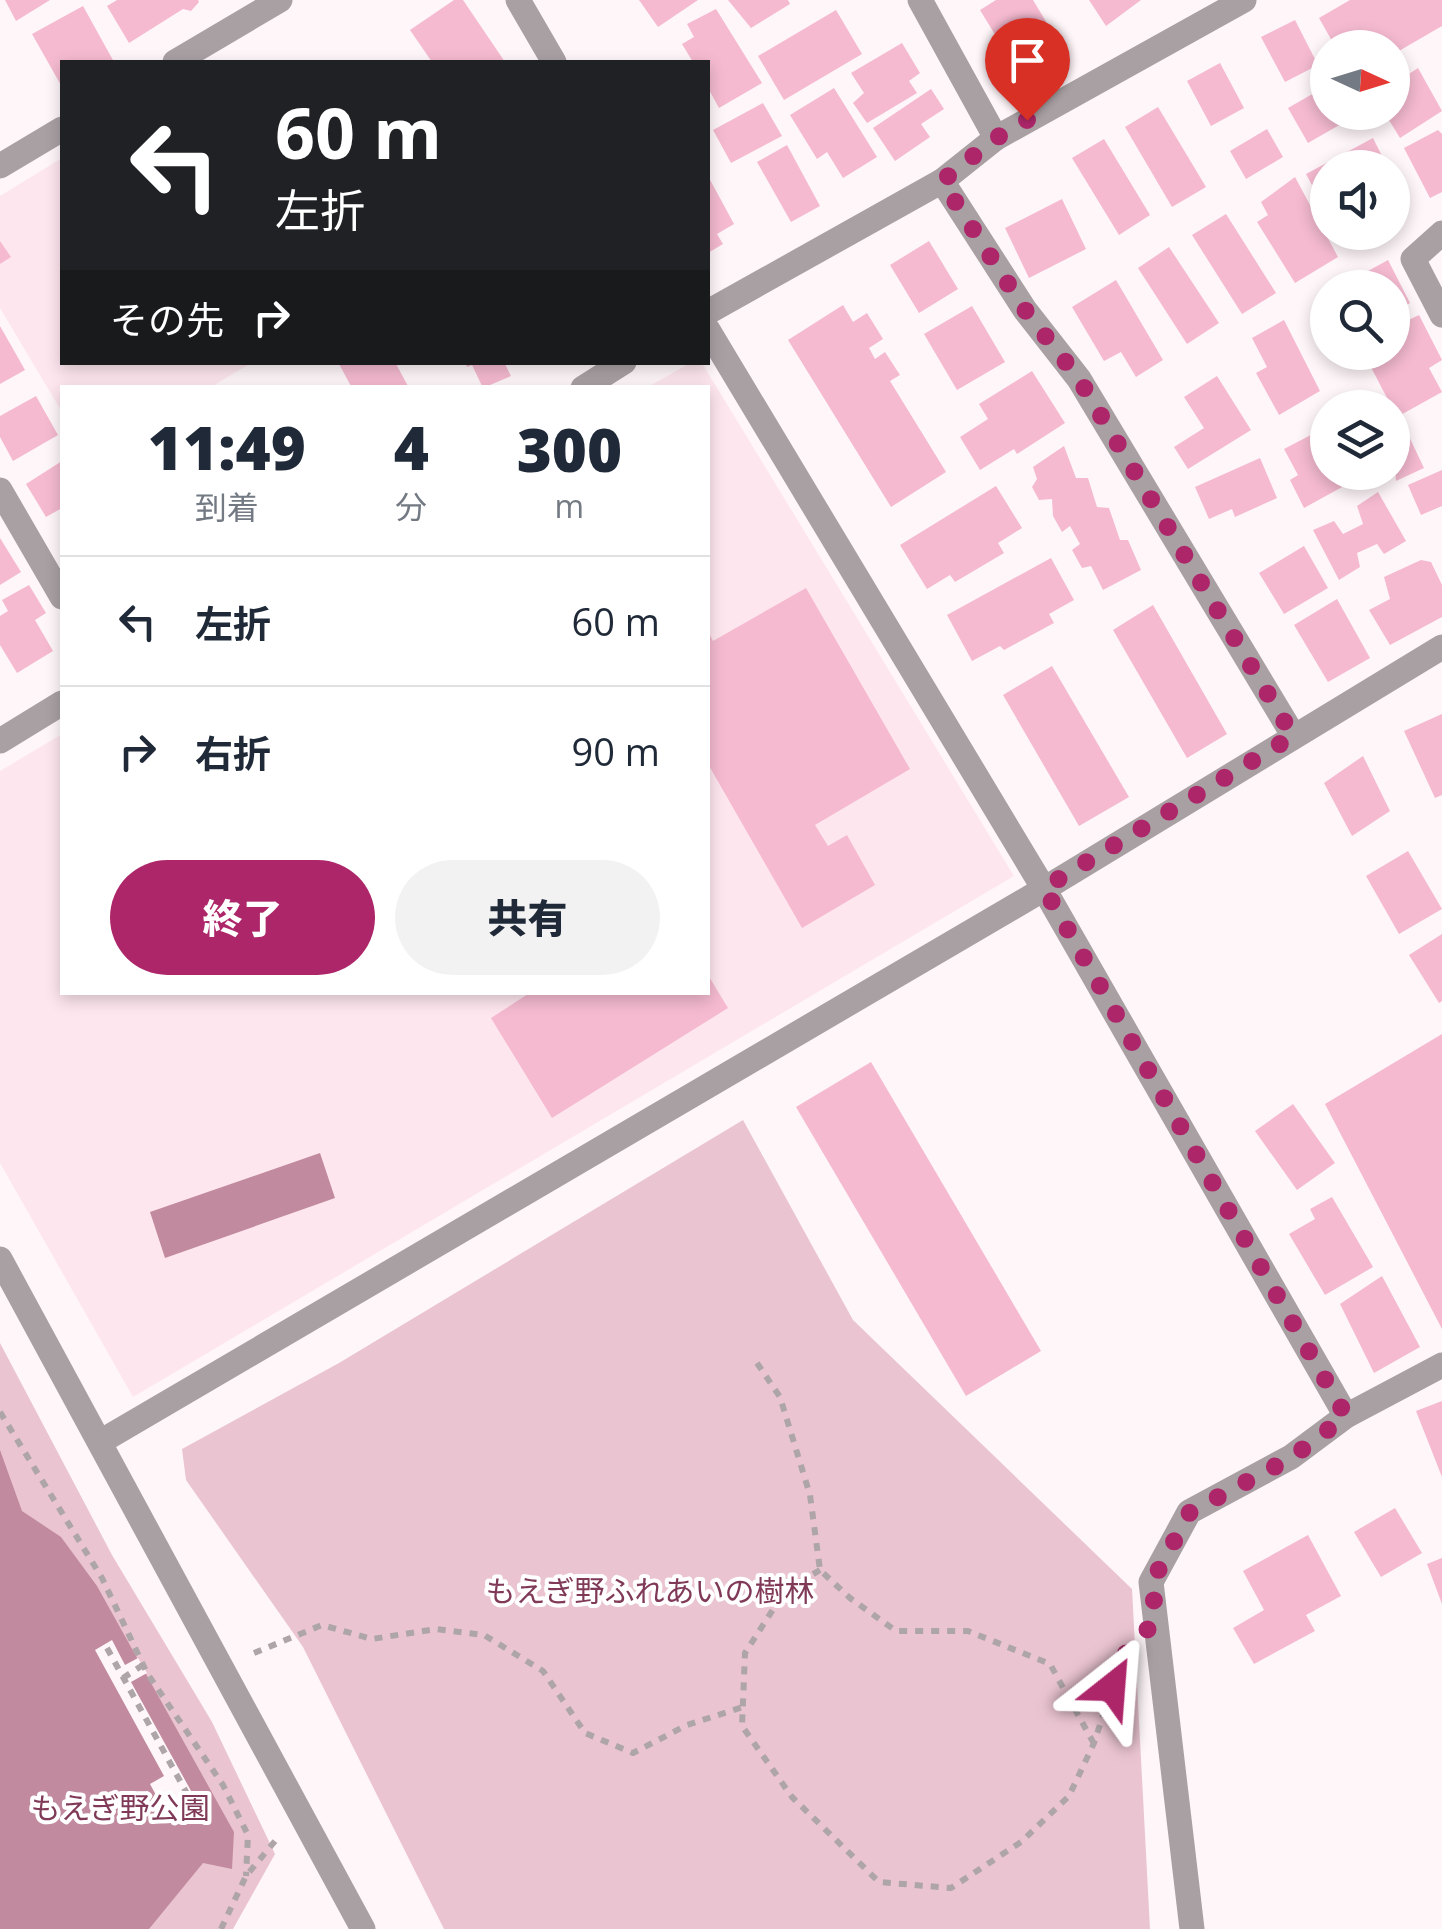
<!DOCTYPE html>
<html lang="ja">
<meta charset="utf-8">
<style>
:root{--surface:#fff;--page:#f2f2f3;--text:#1f2937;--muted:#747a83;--line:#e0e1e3;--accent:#ad266a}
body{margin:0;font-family:"Open Sans","Noto Sans JP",sans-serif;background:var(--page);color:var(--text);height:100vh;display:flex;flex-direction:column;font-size:38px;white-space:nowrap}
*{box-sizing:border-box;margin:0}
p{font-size:32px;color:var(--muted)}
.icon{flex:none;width:55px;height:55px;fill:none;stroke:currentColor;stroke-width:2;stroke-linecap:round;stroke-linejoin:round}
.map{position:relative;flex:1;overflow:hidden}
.sheet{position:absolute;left:60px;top:385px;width:650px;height:610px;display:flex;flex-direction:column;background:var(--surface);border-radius:0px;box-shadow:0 5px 15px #0003}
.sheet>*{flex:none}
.guide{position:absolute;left:60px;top:60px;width:650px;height:305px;border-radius:0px;box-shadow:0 5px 15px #0003;background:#202124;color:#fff;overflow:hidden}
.needle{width:65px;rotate:94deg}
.fabs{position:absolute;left:1310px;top:30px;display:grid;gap:20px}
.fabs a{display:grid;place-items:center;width:100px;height:100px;border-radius:50%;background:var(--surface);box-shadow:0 5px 15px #0003;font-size:50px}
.pin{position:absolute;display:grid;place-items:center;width:85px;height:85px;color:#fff;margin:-102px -42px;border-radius:50% 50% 50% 0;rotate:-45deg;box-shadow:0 0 10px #0007}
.pin .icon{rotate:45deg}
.me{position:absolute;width:110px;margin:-55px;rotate:28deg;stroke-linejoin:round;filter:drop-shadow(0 0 8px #0008)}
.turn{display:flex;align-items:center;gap:35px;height:210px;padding:0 50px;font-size:45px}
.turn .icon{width:130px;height:130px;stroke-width:2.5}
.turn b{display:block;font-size:70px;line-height:85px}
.then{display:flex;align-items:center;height:95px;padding:0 50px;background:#0003;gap:20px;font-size:38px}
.eta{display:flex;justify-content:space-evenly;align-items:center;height:170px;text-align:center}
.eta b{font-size:60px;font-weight:800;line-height:70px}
.primary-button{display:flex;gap:20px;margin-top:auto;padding:20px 50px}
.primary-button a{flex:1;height:115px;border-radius:60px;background:var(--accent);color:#fff;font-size:40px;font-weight:800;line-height:115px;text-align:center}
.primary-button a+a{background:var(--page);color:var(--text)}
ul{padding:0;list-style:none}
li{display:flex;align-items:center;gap:30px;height:130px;padding:0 50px;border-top:2px solid var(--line)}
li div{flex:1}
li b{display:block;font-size:38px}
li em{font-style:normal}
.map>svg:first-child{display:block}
.built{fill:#fee6ee}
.green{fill:#eac4d1}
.water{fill:#c18a9e}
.pier{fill:#fff6f9}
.building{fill:#f5bad0}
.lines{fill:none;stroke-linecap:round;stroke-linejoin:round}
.path{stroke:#aea5a8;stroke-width:6;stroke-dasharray:8 8;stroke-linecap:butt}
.minor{stroke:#a9a0a3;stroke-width:25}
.route{stroke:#ad266a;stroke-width:18;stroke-dasharray:0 32.4}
.labels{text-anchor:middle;stroke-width:8;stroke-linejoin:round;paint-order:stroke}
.park-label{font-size:30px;fill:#803a58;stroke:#fff}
</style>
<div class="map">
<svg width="1442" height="1929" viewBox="0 0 1442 1929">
<rect width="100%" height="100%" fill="#fff6f9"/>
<g class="built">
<path d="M 62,158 L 62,362 L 251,363 L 211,387 L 62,388 L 62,412 L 0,308 L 0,196 Z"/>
<path d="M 690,363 L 702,363 L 1014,876 L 133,1397 L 0,1163 L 0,771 L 62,734 L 62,992 L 708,992 L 708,388 L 648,387 Z"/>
</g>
<g class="green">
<path d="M 743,1120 L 853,1320 L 1132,1589 L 1150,1929 L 444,1929 L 303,1647 L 186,1480 L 182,1449 L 339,1363 Z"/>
<path d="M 0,1343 L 112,1555 L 212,1722 L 275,1854 L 233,1929 L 0,1929 Z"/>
</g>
<g class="water">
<path d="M 320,1153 L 335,1198 L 165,1258 L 150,1212 Z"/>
<path d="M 0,1450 L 22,1511 L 61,1537 L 97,1586 L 234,1832 L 232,1869 L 203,1863 L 149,1929 L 0,1929 Z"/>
</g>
<path class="pier" d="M 112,1640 L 125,1665 L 138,1658 L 147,1673 L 131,1682 L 201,1809 L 172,1825 L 150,1784 L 164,1776 L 95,1650 Z"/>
<g class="building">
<path d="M 5,0 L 50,0 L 16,21 Z"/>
<path d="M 117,0 L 198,0 L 199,2 L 191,11 L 183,9 L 129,43 L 107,6 Z"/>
<path d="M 454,0 L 463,0 L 505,62 L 432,62 L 410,30 Z"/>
<path d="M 639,0 L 698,0 L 658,27 Z"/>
<path d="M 728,0 L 788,0 L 790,4 L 751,28 Z"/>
<path d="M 996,0 L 1033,0 L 1059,43 L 1046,51 L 1053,64 L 1024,82 L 980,10 Z"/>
<path d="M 1089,0 L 1141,0 L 1106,26 Z"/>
<path d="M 1350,0 L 1442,0 L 1442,26 L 1392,55 L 1392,48 L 1336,48 L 1319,18 Z"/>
<path d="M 83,6 L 114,62 L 62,62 L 62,87 L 32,34 Z"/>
<path d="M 716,9 L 762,83 L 719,108 L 708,88 L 708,62 L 693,62 L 682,44 L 694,37 L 687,24 Z"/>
<path d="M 836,10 L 862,54 L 784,100 L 758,56 Z"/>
<path d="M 1295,20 L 1318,65 L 1285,82 L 1261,37 Z"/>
<path d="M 902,43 L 920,73 L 909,81 L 917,93 L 867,123 L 853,103 L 864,93 L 851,73 Z"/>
<path d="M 1220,63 L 1244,108 L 1211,126 L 1187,81 Z"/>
<path d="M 1418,68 L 1442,111 L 1400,138 L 1384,112 L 1392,112 L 1392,85 Z"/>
<path d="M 1328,85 L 1328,112 L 1353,112 L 1355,116 L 1308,143 L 1288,108 Z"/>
<path d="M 834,88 L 877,157 L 843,178 L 827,152 L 817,159 L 790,115 Z"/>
<path d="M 931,89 L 944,109 L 921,124 L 930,137 L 895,161 L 873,128 Z"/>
<path d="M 763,103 L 782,136 L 731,163 L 713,130 Z"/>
<path d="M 1158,107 L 1206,187 L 1172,207 L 1125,127 Z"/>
<path d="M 1267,129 L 1283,157 L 1246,179 L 1230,151 Z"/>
<path d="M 1438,130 L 1442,134 L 1442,192 L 1430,198 L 1404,148 Z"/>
<path d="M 1373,138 L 1388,168 L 1328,168 L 1328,215 L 1306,174 Z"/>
<path d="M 1104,139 L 1150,215 L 1119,235 L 1072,158 Z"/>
<path d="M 787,145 L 820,206 L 791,222 L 757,162 Z"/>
<path d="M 708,176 L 734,224 L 717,234 L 723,244 L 708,253 Z"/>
<path d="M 1295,177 L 1338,257 L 1295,283 L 1257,222 L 1268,215 L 1261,202 Z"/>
<path d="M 1062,199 L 1086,249 L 1029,278 L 1005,228 Z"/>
<path d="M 1226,214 L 1276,293 L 1242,314 L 1192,235 Z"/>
<path d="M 0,241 L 11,257 L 0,264 Z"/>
<path d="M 929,241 L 958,289 L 919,313 L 890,265 Z"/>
<path d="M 1169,247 L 1219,323 L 1187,344 L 1138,268 Z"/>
<path d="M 1388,260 L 1410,303 L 1392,313 L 1392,288 L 1337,288 Z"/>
<path d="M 1116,280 L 1163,360 L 1136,377 L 1121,352 L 1104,361 L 1072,307 Z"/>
<path d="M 843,305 L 853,322 L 867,313 L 883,339 L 869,348 L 875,359 L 885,352 L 900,375 L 890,381 L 946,472 L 891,507 L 788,340 Z"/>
<path d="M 972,306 L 1005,362 L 957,390 L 924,334 Z"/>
<path d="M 1419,315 L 1442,360 L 1429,368 L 1442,392 L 1397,417 L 1363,352 L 1392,352 L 1392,328 Z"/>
<path d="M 1284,320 L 1320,391 L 1279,415 L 1256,373 L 1267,367 L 1252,338 Z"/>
<path d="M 0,326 L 25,370 L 0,384 Z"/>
<path d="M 338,362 L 395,362 L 409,388 L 352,388 Z"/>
<path d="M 465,362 L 504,362 L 511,376 L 483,388 L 472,365 L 467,367 Z"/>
<path d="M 1032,371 L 1065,423 L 1017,454 L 1014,449 L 980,470 L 960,437 L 988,419 L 979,404 Z"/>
<path d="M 1217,376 L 1251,430 L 1188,469 L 1174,447 L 1204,428 L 1184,397 Z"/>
<path d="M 36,396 L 58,435 L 13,461 L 0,437 L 0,416 Z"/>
<path d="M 1403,424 L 1424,468 L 1396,481 L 1392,429 Z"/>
<path d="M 1328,426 L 1328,472 L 1364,475 L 1304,508 L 1290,480 L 1298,475 L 1284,449 Z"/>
<path d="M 1064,446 L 1076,478 L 1088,478 L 1097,507 L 1109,508 L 1120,540 L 1128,540 L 1141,570 L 1103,590 L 1091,566 L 1082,568 L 1072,550 L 1080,544 L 1070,526 L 1062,532 L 1053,516 L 1052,499 L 1039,500 L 1032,487 L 1037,479 L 1033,467 Z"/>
<path d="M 1260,458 L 1277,498 L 1235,517 L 1232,509 L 1209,519 L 1195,487 Z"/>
<path d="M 62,461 L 62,508 L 46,517 L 26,484 Z"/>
<path d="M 1442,470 L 1442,506 L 1421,515 L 1408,485 Z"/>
<path d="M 996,486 L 1022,528 L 998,543 L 1004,553 L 955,582 L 950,575 L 927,589 L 900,545 Z"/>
<path d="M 1378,492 L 1406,541 L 1384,554 L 1377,544 L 1357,553 L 1360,567 L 1339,580 L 1313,530 L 1334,521 L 1343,534 L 1363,524 L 1357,506 Z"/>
<path d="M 0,538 L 21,572 L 0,585 Z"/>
<path d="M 1304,546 L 1328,588 L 1284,614 L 1259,573 Z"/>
<path d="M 1051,558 L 1074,600 L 1049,614 L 1054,623 L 1004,650 L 1000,646 L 972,661 L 947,615 Z"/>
<path d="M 1421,560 L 1431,562 L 1442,585 L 1442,617 L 1390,645 L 1369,610 L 1390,599 L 1384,577 Z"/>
<path d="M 29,585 L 46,613 L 35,620 L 53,651 L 17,673 L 0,645 L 0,616 L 8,611 L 2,600 Z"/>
<path d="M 806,588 L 910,769 L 815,825 L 828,846 L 847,835 L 875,885 L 802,928 L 708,764 L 708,631 L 713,641 Z"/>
<path d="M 1337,599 L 1370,658 L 1328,682 L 1294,625 Z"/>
<path d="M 1153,605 L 1227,734 L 1187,758 L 1113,630 Z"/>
<path d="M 1052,666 L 1129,797 L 1079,826 L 1003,695 Z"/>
<path d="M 1442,714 L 1442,795 L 1435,798 L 1404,731 Z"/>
<path d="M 1363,756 L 1390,811 L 1352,836 L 1324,783 Z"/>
<path d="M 1408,851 L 1442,909 L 1399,934 L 1366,876 Z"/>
<path d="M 1442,934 L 1442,1001 L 1439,1003 L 1409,955 Z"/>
<path d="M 708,975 L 728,1008 L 552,1118 L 491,1018 L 531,992 L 708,992 Z"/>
<path d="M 1442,1034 L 1442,1329 L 1325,1104 Z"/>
<path d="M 871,1062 L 1041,1351 L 966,1396 L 796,1107 Z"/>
<path d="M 1293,1104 L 1335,1163 L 1297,1190 L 1255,1131 Z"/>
<path d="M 1332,1197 L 1373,1267 L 1325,1295 L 1289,1234 L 1315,1219 L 1310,1209 Z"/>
<path d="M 1382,1276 L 1420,1347 L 1374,1373 L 1340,1304 Z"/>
<path d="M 1442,1401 L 1442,1477 L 1416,1411 Z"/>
<path d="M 1395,1508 L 1422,1553 L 1381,1577 L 1354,1532 Z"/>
<path d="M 1308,1535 L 1341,1596 L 1306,1615 L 1315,1631 L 1254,1664 L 1233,1628 L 1264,1610 L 1243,1571 Z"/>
<path d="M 1442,1558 L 1442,1604 L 1427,1564 Z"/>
</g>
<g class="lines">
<g class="path">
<path d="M 757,1363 L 780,1397 L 810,1495 L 820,1570 L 850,1598 L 896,1631 L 968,1631 L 1050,1664 L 1093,1742"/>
<path d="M 0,1412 L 102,1578 L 147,1673 L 223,1785 L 248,1835 L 246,1876"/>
<path d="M 820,1570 L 785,1591 L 745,1653 L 742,1726 L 792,1797 L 879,1882 L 951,1888 L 1021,1842 L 1069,1796 L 1094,1743 L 1122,1658"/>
<path d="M 107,1648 L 196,1810"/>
<path d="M 254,1653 L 322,1625 L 372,1639 L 436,1629 L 484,1635 L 543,1671 L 585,1733 L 633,1753 L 687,1725 L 743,1707"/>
<path d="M 123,1678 L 143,1665"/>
<path d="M 221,1929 L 246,1876 L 275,1841"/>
</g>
<g class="minor">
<path d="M 518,0 L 554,62"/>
<path d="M 920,0 L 996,138"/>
<path d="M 175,62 L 280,0"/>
<path d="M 0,166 L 62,129"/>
<path d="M 942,181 L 1025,310 L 1079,379 L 1293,735"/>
<path d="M 1442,233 L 1413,259 L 1442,315"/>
<path d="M 708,312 L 942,181 L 996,138 L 1244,0"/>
<path d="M 708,330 L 1044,889 L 1346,1416"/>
<path d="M 583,388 L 624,362"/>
<path d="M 0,490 L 62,597"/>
<path d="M 0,741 L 62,703"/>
<path d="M 0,1259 L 363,1929"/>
<path d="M 100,1442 L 1044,889 L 1442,647"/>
<path d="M 1192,1929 L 1151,1582 L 1189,1512 L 1291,1457 L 1346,1416 L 1442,1365"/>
</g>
</g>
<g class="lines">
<path class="route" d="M 1027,120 L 996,138 L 942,181 L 1025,310 L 1079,379 L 1293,736 L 1044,888 L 1346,1416 L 1291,1458 L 1190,1512 L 1152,1582 L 1156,1620 L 1121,1659 L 1112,1687"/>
</g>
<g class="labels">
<g class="park-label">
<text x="650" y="1602">もえぎ野ふれあいの樹林</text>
<text x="120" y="1819">もえぎ野公園</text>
</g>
</g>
</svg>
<div class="fabs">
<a><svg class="needle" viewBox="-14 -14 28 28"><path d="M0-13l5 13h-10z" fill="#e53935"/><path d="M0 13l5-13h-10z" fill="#747a83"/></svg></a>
<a><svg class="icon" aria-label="sound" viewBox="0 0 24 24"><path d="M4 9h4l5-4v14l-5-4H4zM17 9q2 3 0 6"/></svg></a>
<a><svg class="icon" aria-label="search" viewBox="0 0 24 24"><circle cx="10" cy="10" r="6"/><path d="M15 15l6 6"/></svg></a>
<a><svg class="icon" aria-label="layers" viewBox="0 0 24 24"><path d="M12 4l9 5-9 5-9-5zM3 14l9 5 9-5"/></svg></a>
</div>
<div class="pin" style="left:1027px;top:120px;background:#d93025"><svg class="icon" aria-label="arrive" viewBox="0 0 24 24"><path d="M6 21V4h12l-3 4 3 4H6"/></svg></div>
<svg class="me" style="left:1112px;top:1687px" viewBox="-20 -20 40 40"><path d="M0-17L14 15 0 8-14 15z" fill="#ad266a" stroke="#fff" stroke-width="4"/></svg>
<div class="guide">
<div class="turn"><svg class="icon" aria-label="left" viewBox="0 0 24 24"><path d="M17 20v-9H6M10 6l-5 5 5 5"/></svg><div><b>60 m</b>左折</div></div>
<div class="then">その先<svg class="icon" aria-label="right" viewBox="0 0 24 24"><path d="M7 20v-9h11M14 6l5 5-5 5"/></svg></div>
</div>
<section class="sheet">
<div class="eta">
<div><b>11:49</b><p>到着</p></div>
<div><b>4</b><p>分</p></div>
<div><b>300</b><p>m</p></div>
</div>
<ul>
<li><svg class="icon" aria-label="left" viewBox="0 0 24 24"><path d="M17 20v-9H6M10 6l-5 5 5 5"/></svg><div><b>左折</b></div><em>60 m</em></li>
<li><svg class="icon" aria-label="right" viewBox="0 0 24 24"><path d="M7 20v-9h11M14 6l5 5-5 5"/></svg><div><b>右折</b></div><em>90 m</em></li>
</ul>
<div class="primary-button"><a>終了</a><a>共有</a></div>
</section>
</div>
